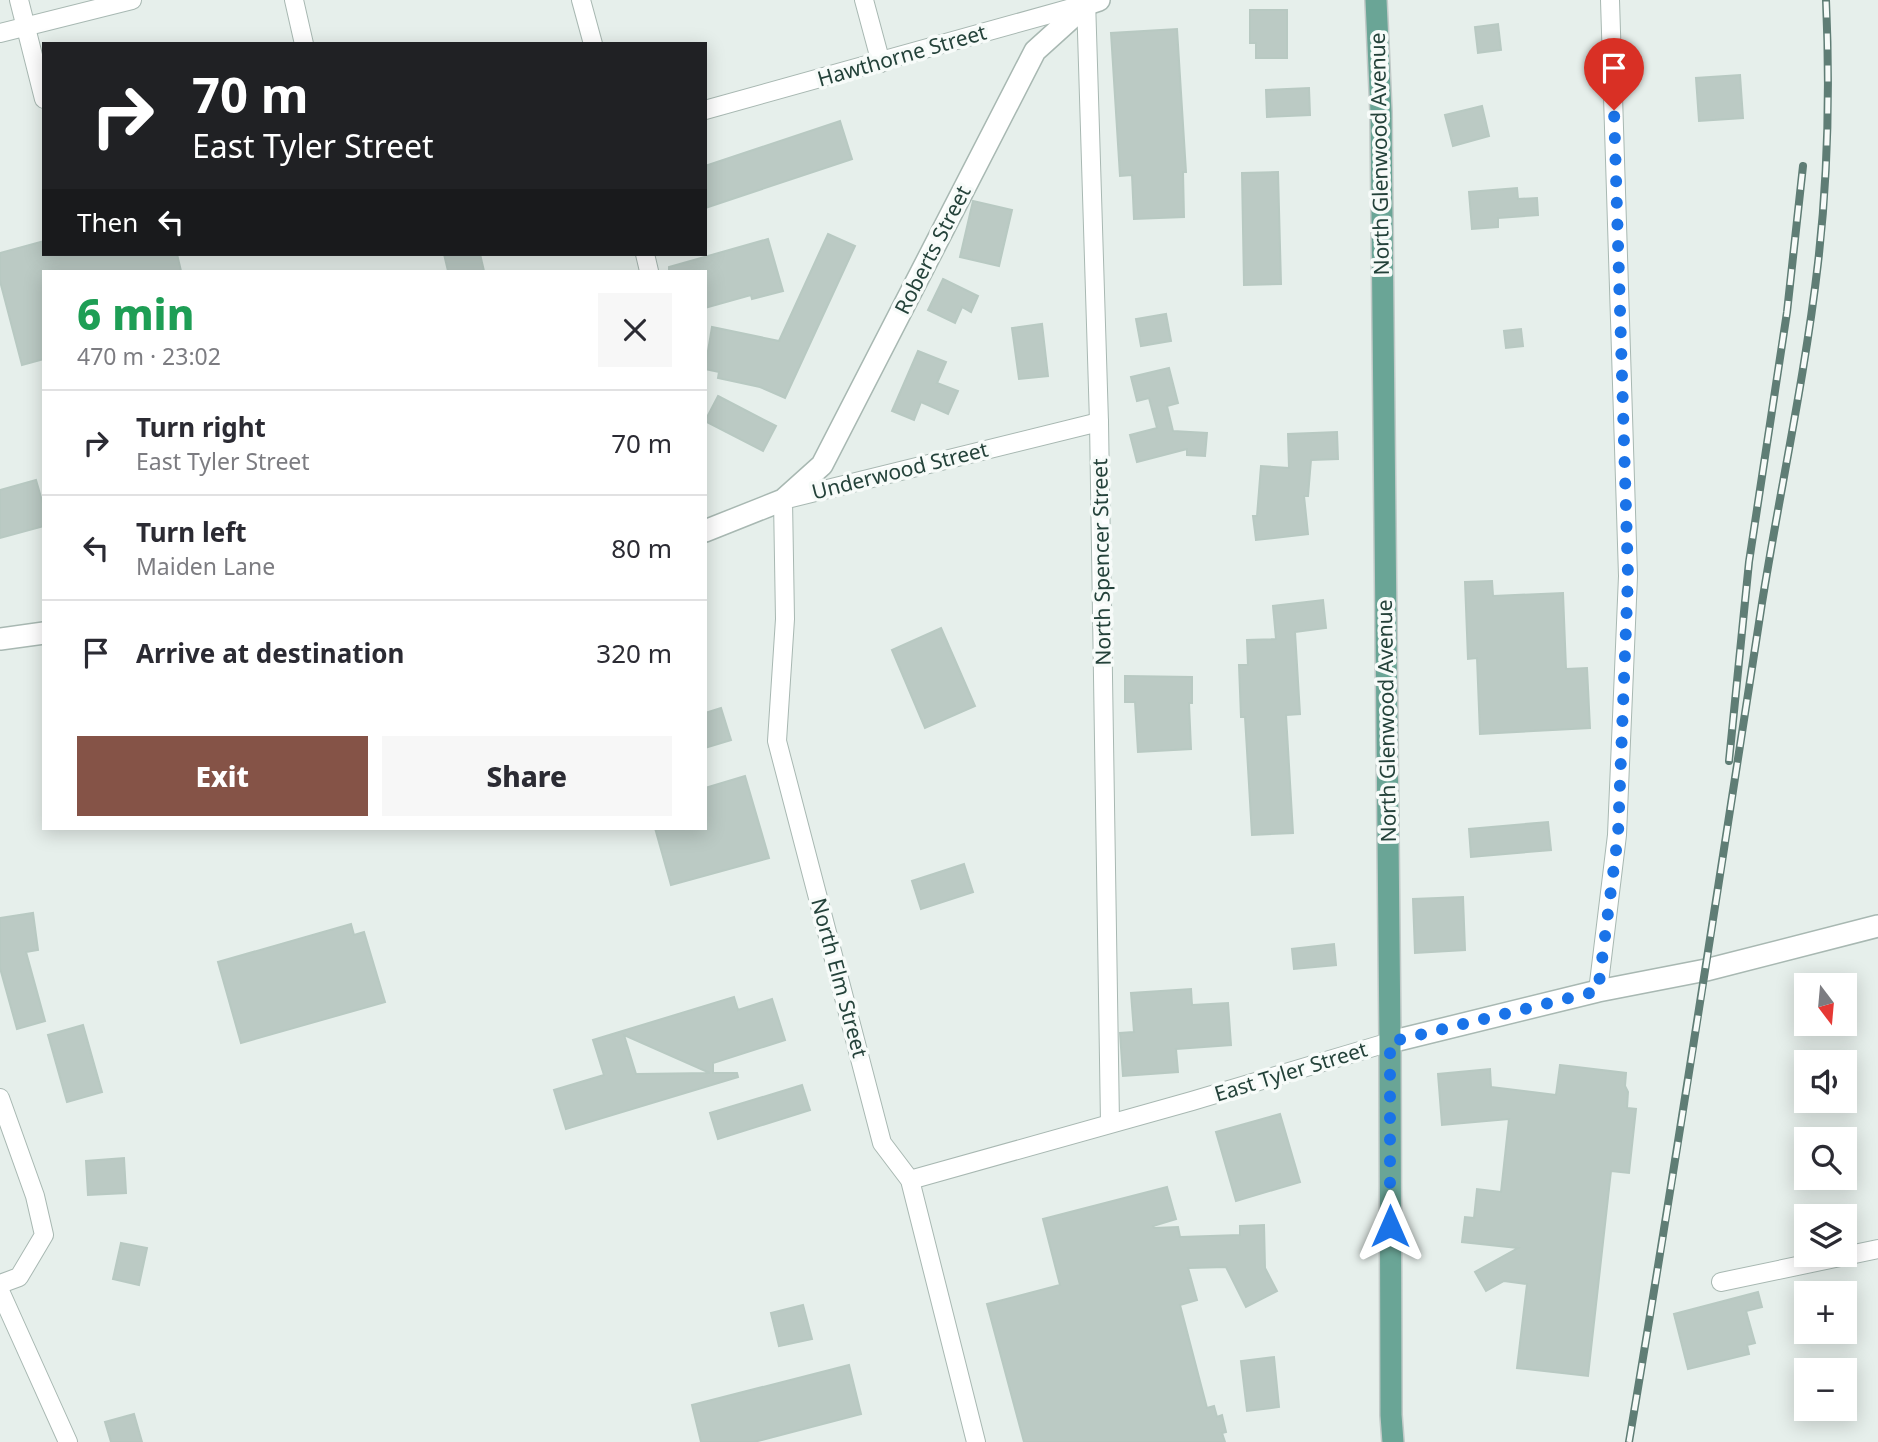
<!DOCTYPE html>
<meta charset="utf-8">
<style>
:root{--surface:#fff;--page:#f7f7f7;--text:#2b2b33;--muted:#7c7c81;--line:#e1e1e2;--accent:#855347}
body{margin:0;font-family:"Noto Sans",sans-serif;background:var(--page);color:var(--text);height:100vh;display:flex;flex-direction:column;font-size:26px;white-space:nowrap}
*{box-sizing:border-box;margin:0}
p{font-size:23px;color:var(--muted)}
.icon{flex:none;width:38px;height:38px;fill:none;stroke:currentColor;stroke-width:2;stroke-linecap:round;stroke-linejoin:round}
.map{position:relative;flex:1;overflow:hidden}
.drawer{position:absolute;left:42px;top:270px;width:665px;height:560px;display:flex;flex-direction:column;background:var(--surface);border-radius:0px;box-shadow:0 4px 18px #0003}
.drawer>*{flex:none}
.banner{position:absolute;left:42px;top:42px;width:665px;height:214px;border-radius:0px;box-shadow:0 4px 18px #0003;background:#202124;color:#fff;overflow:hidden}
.needle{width:46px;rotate:164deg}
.tools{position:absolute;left:1794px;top:973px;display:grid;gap:14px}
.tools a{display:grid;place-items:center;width:63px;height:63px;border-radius:0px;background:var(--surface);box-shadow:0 4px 18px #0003;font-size:35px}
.pin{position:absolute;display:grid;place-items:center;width:60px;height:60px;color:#fff;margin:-72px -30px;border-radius:50% 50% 50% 0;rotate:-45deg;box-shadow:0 0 7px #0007}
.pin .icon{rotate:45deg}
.me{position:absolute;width:77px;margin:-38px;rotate:0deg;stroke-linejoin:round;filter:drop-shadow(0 0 5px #0008)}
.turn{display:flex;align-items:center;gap:24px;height:147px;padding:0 35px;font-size:32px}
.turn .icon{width:91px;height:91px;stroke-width:2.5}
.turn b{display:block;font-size:49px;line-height:60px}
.then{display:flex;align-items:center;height:66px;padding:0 35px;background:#0003;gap:14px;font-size:26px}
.round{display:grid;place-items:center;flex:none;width:74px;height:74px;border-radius:0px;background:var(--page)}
.headline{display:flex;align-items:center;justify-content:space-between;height:119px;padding:0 35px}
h1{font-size:42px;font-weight:800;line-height:52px;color:#1e9e55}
.button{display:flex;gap:14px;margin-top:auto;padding:14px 35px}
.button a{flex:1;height:80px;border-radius:0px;background:var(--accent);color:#fff;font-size:28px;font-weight:800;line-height:80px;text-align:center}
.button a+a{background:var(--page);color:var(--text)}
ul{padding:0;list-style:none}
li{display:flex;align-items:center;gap:21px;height:105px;padding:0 35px;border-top:2px solid var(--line)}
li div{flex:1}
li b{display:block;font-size:26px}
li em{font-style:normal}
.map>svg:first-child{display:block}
.building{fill:#bbcac4;stroke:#b8c9c2;stroke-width:2;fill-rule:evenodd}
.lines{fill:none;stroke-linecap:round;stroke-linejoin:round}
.minor-casing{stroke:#a8b8b2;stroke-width:20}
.tertiary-casing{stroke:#a8b8b2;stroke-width:24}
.primary-casing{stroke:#c2cac8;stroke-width:24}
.minor{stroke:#fff;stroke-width:18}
.tertiary{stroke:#fff;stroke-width:21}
.primary{stroke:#6aa596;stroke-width:21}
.rail-casing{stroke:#5f7d75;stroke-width:8}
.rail{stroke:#f7fbf9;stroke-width:5;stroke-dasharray:16;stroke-linecap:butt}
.route{stroke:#1a73e8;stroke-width:12;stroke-dasharray:0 21.6}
.labels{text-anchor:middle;stroke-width:7;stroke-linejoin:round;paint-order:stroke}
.street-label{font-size:21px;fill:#24423a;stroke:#f7fbf9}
</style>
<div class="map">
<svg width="1878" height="1442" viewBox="0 0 1878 1442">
<rect width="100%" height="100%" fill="#e6efeb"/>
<g class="building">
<path d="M 1250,10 L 1287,10 L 1287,58 L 1256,58 L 1256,43 L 1250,43 Z"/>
<path d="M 1498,24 L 1501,50 L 1478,53 L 1475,27 Z"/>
<path d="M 1177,29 L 1186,172 L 1183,172 L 1184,217 L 1134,219 L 1132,175 L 1120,176 L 1111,33 Z"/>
<path d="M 1740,75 L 1743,118 L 1699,121 L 1696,78 Z"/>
<path d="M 1309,88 L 1310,115 L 1267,117 L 1266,90 Z"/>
<path d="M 1482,106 L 1489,136 L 1453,146 L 1445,115 Z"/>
<path d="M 840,121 L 852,159 L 705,208 L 705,166 Z"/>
<path d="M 1278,172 L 1281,284 L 1244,285 L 1242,173 Z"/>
<path d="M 1517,188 L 1518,199 L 1537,198 L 1538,215 L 1498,218 L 1498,227 L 1472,229 L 1469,192 Z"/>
<path d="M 973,201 L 1012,210 L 999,266 L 960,257 Z"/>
<path d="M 828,234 L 855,246 L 785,398 L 760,387 L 718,378 L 719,372 L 705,369 L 712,327 L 779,341 Z"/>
<path d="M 768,239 L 783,291 L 752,299 L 751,295 L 705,308 L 705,271 L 669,271 L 669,267 Z"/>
<path d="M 44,241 L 44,254 L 177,254 L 181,271 L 44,271 L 44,359 L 22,365 L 0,281 L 0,253 Z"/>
<path d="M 444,254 L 480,254 L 484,271 L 448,271 Z"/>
<path d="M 943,279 L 978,296 L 971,312 L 962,307 L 955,323 L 928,310 Z"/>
<path d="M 1166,314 L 1171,341 L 1141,346 L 1136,319 Z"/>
<path d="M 1042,324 L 1048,376 L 1019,379 L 1012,328 Z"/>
<path d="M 1521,329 L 1523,346 L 1506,348 L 1504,331 Z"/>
<path d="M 918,351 L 946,362 L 937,383 L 958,391 L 948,414 L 921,402 L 914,420 L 892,411 Z"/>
<path d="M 1169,368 L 1178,403 L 1167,406 L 1173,431 L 1207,433 L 1205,456 L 1187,455 L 1187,449 L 1137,462 L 1130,435 L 1157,428 L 1149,398 L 1137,401 L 1131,377 Z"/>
<path d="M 718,396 L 776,426 L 763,451 L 705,421 Z"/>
<path d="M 1337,432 L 1338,459 L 1311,460 L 1308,496 L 1304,496 L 1308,534 L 1256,540 L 1253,516 L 1257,516 L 1261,466 L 1289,468 L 1288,434 Z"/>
<path d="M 36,480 L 44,508 L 44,526 L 0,538 L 0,490 Z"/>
<path d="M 1492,581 L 1493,596 L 1563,593 L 1566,669 L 1587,668 L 1590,728 L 1480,734 L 1477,658 L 1468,659 L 1465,582 Z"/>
<path d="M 1323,600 L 1326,628 L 1295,632 L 1300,714 L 1286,715 L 1293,833 L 1252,835 L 1245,717 L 1241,717 L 1239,665 L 1248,665 L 1247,640 L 1276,639 L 1273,606 Z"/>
<path d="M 941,628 L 975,706 L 925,728 L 892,650 Z"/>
<path d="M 1125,676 L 1192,677 L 1192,703 L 1189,703 L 1191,749 L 1138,752 L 1135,702 L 1125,702 Z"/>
<path d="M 721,708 L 731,740 L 705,748 L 705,713 Z"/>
<path d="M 745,776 L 769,858 L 671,885 L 655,828 L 705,828 L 705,788 Z"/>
<path d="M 1548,822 L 1551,850 L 1471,857 L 1469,829 Z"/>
<path d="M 964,864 L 973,892 L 921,909 L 912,881 Z"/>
<path d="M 1463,897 L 1465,950 L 1415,953 L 1413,899 Z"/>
<path d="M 33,913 L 38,950 L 26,952 L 45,1021 L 17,1029 L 0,968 L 0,918 Z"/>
<path d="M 351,924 L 354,935 L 364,932 L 385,1002 L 241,1043 L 218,962 Z"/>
<path d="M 1334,944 L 1336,965 L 1294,969 L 1292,949 Z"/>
<path d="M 1191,989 L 1192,1005 L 1228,1003 L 1231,1045 L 1176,1049 L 1178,1072 L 1123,1076 L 1120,1033 L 1134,1032 L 1131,993 Z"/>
<path d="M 734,997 L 738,1010 L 772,999 L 785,1040 L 713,1063 L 713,1073 L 737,1073 L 738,1077 L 566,1129 L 554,1090 L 604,1075 L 593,1040 ZM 624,1035 L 710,1073 L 636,1074 Z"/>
<path d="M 83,1025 L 102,1092 L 67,1102 L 48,1035 Z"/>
<path d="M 1560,1065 L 1626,1073 L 1625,1086 L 1628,1092 L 1627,1108 L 1636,1109 L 1629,1173 L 1611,1171 L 1588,1376 L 1517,1368 L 1527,1284 L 1504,1281 L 1486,1291 L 1475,1272 L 1518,1248 L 1462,1242 L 1465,1217 L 1474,1218 L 1477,1189 L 1501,1192 L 1509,1119 L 1442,1125 L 1438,1074 L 1490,1069 L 1491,1087 L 1556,1095 Z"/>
<path d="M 802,1085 L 810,1110 L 718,1139 L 710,1113 Z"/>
<path d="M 1280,1114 L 1300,1182 L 1236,1201 L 1216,1132 Z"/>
<path d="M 124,1158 L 126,1193 L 88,1195 L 86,1161 Z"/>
<path d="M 1167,1187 L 1176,1219 L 1153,1226 L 1154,1228 L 1178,1227 L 1180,1237 L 1240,1235 L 1240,1226 L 1264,1225 L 1265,1268 L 1277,1291 L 1246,1307 L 1226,1267 L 1188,1268 L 1197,1300 L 1180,1305 L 1207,1408 L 1214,1406 L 1217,1417 L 1222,1415 L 1226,1432 L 1222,1433 L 1225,1442 L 1024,1442 L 987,1304 L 1060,1285 L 1043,1219 Z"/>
<path d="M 121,1243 L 147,1248 L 139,1285 L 113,1279 Z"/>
<path d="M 1758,1292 L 1762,1307 L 1746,1311 L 1755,1343 L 1747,1345 L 1749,1354 L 1688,1369 L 1674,1314 Z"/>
<path d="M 803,1305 L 812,1339 L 779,1346 L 771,1313 Z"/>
<path d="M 1274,1357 L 1279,1407 L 1247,1411 L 1241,1361 Z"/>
<path d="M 849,1365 L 861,1414 L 754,1442 L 701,1442 L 692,1405 Z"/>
<path d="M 134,1414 L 142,1442 L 111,1442 L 105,1422 Z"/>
</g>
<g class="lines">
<g class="minor-casing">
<g id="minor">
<path d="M 19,0 L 44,99"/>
<path d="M 294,0 L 304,44"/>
<path d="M 581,0 L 593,44"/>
<path d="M 864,0 L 881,63"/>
<path d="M 1086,0 L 1099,422 L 1110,1123"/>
<path d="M 0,33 L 132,0"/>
<path d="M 705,110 L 1086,4"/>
<path d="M 645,254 L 649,271"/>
<path d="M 1598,991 L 1617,835 L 1628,576 L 1610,0"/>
<path d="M 0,1098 L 35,1196 L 44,1235 L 19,1277 L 0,1284"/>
<path d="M 910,1180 L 1192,1101 L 1390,1042"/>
<path d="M 1721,1282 L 1878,1249"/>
<path d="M 0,1291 L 68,1442"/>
<path d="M 976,1442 L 910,1180 L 882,1143 L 777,741 L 785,619 L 783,500 L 1099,422"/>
</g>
</g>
<g class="tertiary-casing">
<g id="tertiary">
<path d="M 705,531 L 783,500 L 822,465 L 1035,51 L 1087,4 L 1099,0"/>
<path d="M 0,639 L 44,633"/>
<path d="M 1390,1042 L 1598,991 L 1706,970 L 1878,926"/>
</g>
</g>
<g class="primary-casing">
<path id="primary" d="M 1376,0 L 1381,112 L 1390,1042 L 1391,1415 L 1393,1442"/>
</g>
<use href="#minor" class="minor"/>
<use href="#tertiary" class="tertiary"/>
<use href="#primary" class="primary"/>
<g class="rail-casing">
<g id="rail">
<path d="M 1729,761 L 1749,562 L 1787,312 L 1803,166"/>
<path d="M 1629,1442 C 1676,1163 1719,883 1762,603 C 1780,490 1805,377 1818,263 C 1828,176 1830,88 1826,0"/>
</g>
</g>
<use href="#rail" class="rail"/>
</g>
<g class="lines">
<path class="route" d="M 1390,1226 L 1390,1042 L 1598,991 L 1618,835 L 1628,576 L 1614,110"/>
</g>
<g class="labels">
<g class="street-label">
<text transform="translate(902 56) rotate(-16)" y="7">Hawthorne Street</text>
<text transform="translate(1380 154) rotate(-91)" y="7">North Glenwood Avenue</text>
<text transform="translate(933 250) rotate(-63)" y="7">Roberts Street</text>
<text transform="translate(900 471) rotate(-14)" y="7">Underwood Street</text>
<text transform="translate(1102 562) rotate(-91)" y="7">North Spencer Street</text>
<text transform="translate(1387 721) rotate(-91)" y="7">North Glenwood Avenue</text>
<text transform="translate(839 978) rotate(75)" y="7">North Elm Street</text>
<text transform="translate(1291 1072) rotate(-17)" y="7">East Tyler Street</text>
</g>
</g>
</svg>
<div class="tools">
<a><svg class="needle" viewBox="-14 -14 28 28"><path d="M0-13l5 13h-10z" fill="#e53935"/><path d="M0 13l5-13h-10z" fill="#7c7c81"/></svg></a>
<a><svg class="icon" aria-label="sound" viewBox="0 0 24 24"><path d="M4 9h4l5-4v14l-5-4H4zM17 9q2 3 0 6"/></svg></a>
<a><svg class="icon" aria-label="search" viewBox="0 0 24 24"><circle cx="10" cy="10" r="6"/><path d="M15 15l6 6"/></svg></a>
<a><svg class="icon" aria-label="layers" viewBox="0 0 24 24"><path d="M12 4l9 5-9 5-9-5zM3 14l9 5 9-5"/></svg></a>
<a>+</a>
<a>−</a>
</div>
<div class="pin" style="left:1614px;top:110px;background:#d93025"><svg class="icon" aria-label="arrive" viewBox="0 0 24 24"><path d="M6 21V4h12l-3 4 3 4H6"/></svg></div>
<svg class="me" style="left:1390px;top:1226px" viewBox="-20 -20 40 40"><path d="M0-17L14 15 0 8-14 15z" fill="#1a73e8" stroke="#fff" stroke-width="4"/></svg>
<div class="banner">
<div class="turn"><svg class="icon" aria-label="right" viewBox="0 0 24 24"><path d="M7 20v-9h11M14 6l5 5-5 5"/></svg><div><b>70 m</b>East Tyler Street</div></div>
<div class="then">Then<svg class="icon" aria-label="left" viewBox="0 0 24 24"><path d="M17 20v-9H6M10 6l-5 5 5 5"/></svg></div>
</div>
<section class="drawer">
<div class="headline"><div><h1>6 min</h1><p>470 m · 23:02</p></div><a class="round"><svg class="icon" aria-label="close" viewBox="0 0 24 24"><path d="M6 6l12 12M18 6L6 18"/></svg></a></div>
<ul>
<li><svg class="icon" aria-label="right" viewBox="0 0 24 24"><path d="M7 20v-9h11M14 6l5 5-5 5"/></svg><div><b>Turn right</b><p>East Tyler Street</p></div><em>70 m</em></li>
<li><svg class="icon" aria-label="left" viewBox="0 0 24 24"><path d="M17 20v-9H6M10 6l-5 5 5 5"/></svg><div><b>Turn left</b><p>Maiden Lane</p></div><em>80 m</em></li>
<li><svg class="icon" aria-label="arrive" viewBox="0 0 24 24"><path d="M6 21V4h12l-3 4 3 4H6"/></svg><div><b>Arrive at destination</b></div><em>320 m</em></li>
</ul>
<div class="button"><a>Exit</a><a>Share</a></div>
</section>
</div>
